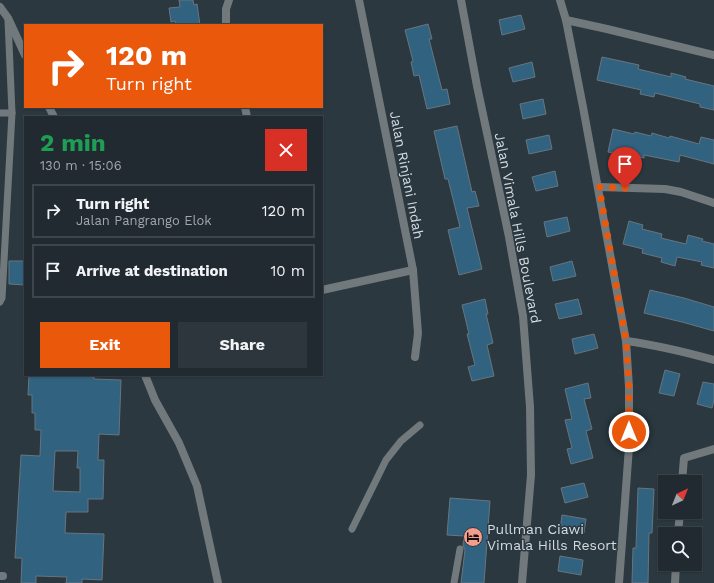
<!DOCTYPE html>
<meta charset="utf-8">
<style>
:root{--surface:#202a30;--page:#2d363c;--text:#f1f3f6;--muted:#a2a7ab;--line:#3d464c;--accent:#ea580c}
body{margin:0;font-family:"Work Sans",sans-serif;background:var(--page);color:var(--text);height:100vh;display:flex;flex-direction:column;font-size:15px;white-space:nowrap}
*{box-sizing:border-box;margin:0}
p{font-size:13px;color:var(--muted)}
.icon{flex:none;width:22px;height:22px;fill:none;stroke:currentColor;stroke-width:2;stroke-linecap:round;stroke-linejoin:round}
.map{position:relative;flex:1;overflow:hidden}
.details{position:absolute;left:24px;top:116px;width:299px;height:260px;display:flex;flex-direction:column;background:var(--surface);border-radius:0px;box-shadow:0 1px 3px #0004,0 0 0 1px var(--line)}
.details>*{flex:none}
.hud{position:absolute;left:24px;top:24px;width:299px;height:84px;border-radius:0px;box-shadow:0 1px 3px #0004,0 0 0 1px var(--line);background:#ea580c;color:#fff;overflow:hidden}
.needle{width:26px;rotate:43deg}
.tools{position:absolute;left:658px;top:475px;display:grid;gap:8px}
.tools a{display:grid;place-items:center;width:44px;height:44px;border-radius:0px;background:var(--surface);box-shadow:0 1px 3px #0004,0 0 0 1px var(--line);font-size:20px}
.pin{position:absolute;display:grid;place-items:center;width:34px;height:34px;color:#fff;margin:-41px -17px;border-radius:50% 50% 50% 0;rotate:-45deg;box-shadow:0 0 4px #0007}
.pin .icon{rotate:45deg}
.me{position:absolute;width:44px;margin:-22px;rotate:0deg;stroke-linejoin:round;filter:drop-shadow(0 0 3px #0008)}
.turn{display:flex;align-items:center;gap:14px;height:84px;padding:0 16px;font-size:18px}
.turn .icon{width:52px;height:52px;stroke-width:2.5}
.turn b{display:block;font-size:28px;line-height:34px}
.round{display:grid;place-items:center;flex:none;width:42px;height:42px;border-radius:0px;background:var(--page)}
.overview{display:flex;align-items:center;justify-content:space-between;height:68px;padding:0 16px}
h1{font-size:24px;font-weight:700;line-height:30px;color:#1e9e55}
.action{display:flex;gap:8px;margin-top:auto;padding:8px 16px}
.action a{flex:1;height:46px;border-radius:0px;background:var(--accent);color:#fff;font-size:16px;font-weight:700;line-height:46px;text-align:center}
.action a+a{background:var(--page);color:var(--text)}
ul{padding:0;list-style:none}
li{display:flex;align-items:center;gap:12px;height:54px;margin:0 8px 6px;padding:0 8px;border:2px solid var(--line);border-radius:0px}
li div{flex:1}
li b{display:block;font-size:15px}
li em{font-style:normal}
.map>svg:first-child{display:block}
.building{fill:#316381;stroke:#67757f;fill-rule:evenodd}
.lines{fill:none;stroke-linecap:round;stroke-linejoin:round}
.service{stroke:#72797d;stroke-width:7}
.minor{stroke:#72797d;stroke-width:8}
.route{stroke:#ea580c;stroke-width:7;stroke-dasharray:0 12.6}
.labels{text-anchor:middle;stroke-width:3;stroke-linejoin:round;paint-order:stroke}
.street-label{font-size:14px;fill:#d3dbe0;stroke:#2b3840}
.poi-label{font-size:14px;fill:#d3dbe0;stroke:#2b3840;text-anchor:start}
</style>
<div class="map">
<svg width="714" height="583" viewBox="0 0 714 583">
<rect width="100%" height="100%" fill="#2b3840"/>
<g class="building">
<path d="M 179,0 L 193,0 L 194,5 L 197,4 L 200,25 L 176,25 L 175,21 L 171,22 L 169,8 L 180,7 Z"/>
<path d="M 521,15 L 525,29 L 502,35 L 499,20 Z"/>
<path d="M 428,24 L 432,39 L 429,39 L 442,90 L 447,89 L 450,104 L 427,109 L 419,75 L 414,76 L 411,62 L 413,61 L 405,30 Z"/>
<path d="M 602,57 L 639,65 L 638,69 L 671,77 L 671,73 L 686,77 L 685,79 L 714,86 L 714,110 L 700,107 L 700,104 L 655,93 L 654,97 L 640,94 L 641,90 L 597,80 Z"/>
<path d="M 532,62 L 535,77 L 513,82 L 509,68 Z"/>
<path d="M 543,99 L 546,114 L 523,119 L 520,104 Z"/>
<path d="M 457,126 L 472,192 L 475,191 L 479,206 L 467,208 L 482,269 L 459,275 L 448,230 L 460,227 L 448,179 L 445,179 L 434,131 Z"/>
<path d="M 613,129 L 634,134 L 635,132 L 651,136 L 652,133 L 669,138 L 670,136 L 699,144 L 701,137 L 714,140 L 714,164 L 680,155 L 679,162 L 644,155 L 644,158 L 623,153 L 622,155 L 608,152 Z"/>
<path d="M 549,135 L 552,149 L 529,154 L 526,140 Z"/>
<path d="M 555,171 L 558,186 L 536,191 L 532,177 Z"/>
<path d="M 567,217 L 570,231 L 547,237 L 544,222 Z"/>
<path d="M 629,221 L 643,225 L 642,229 L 662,234 L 661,238 L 686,244 L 688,235 L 703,239 L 702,241 L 714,244 L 714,268 L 701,265 L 702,262 L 677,257 L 675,266 L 661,262 L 662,258 L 642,253 L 643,249 L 623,244 Z"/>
<path d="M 9,261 L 25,261 L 25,285 L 9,284 Z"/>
<path d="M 572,261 L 576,276 L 553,281 L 550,267 Z"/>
<path d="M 650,290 L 684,298 L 714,307 L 714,331 L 682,322 L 644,313 Z"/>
<path d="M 485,299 L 488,314 L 486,314 L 493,343 L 487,345 L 494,376 L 472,381 L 468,367 L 475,365 L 467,334 L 469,334 L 462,305 Z"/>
<path d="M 578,299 L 582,314 L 559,319 L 555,304 Z"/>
<path d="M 594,334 L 598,348 L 575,354 L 572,339 Z"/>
<path d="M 665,370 L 680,374 L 674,396 L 659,393 Z"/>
<path d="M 29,375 L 69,375 L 94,377 L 94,379 L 121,380 L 119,435 L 99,434 L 98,460 L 104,460 L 103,499 L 88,499 L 88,512 L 66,512 L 65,533 L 104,534 L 102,580 L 82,579 L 82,583 L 66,583 L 67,577 L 36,576 L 36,583 L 21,583 L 22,558 L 15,558 L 21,455 L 40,456 L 41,430 L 35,430 L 35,413 L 32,413 L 32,395 L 28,395 ZM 55,451 L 78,451 L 77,468 L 80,468 L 80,492 L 53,491 Z"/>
<path d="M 703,382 L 714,384 L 714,400 L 712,408 L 697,404 Z"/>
<path d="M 588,383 L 591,398 L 584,399 L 592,429 L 586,431 L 593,458 L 571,464 L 567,449 L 572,448 L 565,420 L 572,419 L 565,389 Z"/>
<path d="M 584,483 L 588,497 L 565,503 L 561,488 Z"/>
<path d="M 638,488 L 654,489 L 652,533 L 649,533 L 648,583 L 632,583 L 633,548 L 636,548 Z"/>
<path d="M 450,498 L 490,501 L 484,583 L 461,583 L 465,550 L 463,545 L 464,536 L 447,535 Z"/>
<path d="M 562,515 L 586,519 L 584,533 L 560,530 Z"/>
<path d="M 560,556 L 583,560 L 581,575 L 558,571 Z"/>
</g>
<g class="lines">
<g class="service">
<path d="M 0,113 L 12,113"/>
<path d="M 0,302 L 2,298 L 12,113 L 8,20"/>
<path d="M 352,529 L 386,460 L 401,441 L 420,425"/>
<path d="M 454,583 L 460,549"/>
</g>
<g class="minor">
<path d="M 359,0 L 413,270 L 418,333 L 415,357"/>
<path d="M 461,0 L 477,86 L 509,237 L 523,316 L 530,407 L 531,475 L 522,583"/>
<path d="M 560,0 L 566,20 L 583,107 L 626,341 L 629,387 L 629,447 L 619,583"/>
<path d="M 0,7 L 8,18 L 25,55"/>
<path d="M 566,20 L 607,29 L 714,55"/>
<path d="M 226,25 L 226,9 L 229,0"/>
<path d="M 49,107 L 54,117"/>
<path d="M 245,107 L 247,117"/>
<path d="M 599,187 L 665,189 L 681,192 L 714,203"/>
<path d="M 322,290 L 413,270"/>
<path d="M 626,341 C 656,345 685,352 714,360"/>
<path d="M 145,375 L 155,400 L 179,443 L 197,486 L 218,583"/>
<path d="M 682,482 L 684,458 L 714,449"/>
<path d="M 678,534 L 680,512"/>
<path d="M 0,576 L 3,576"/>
<path d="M 675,583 L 676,564"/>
</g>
</g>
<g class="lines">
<path class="route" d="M 625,188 L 599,187 L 626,341 L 629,387 L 629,432"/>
</g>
<defs>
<g id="hotel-disc" transform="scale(1)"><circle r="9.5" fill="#f49d8b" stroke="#2b3840"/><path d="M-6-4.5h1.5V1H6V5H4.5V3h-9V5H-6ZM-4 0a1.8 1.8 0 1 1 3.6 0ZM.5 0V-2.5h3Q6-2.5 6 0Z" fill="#111"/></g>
</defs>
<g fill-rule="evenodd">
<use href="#hotel-disc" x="473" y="537"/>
</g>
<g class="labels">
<g class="street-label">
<text transform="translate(407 175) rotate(79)" y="5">Jalan Rinjani Indah</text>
<text transform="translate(518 228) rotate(79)" y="5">Jalan Vimala Hills Boulevard</text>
</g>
<g class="poi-label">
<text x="487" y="534">Pullman Ciawi<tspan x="487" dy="16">Vimala Hills Resort</tspan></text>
</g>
</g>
</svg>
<div class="tools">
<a><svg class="needle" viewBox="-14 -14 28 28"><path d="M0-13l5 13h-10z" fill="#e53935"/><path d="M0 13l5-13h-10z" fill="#a2a7ab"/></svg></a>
<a><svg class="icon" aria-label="search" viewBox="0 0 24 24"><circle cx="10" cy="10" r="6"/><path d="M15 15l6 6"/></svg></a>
</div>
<div class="pin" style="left:625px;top:188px;background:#d93025"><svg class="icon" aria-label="arrive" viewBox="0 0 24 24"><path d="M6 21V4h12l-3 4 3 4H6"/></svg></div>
<svg class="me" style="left:629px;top:432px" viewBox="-20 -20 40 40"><circle r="17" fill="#ea580c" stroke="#fff" stroke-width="3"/><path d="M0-11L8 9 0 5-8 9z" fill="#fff"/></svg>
<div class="hud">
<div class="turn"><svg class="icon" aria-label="right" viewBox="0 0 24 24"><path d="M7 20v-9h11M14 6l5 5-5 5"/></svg><div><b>120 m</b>Turn right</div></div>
</div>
<section class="details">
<div class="overview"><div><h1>2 min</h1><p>130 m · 15:06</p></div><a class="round" style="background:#d93025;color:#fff"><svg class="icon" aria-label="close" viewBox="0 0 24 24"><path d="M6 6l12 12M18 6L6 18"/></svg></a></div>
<ul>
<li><svg class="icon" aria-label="right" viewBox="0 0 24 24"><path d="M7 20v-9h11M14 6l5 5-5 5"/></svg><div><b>Turn right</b><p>Jalan Pangrango Elok</p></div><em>120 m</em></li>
<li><svg class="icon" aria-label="arrive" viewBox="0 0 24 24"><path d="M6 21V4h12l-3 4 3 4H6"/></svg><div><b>Arrive at destination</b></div><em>10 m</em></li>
</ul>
<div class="action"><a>Exit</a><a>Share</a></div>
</section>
</div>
